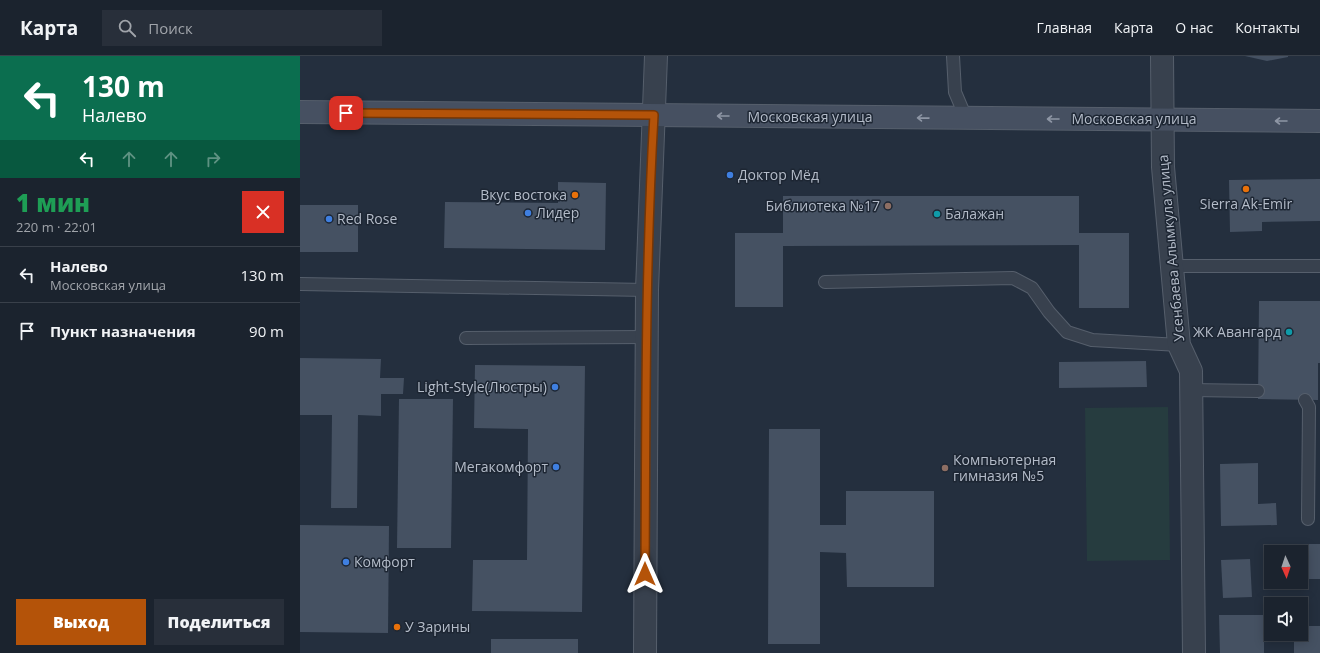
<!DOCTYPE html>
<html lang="ru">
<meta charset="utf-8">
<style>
:root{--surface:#1b232e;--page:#282f3a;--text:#f1f3f6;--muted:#a0a4aa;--line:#39404a;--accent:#b45309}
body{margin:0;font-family:"Open Sans",sans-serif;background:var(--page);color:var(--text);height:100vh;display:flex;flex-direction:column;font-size:15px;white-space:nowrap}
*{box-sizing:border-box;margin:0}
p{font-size:13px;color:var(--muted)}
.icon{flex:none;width:22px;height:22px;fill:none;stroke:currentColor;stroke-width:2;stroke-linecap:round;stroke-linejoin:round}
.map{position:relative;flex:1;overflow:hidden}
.panel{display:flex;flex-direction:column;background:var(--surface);width:300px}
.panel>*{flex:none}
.guide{background:#0b6e4f;color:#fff;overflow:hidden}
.needle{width:26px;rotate:177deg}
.buttons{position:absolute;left:964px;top:489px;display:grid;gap:8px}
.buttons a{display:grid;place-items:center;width:44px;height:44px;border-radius:0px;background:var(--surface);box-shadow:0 2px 10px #0003,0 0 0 1px var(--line);font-size:20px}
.pin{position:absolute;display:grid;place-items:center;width:34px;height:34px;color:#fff;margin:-17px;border-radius:8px;box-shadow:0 2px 6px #0006}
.me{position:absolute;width:44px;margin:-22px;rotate:0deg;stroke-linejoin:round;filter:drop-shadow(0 0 3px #0008)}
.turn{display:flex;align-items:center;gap:14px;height:84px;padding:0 16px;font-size:18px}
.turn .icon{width:52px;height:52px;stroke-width:2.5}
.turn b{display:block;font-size:28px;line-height:34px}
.lanes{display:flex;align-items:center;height:38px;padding:0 16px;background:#0003;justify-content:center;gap:20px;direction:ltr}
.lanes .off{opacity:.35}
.round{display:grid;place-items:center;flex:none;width:42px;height:42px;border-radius:0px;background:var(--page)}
.headline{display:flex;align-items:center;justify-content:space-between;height:68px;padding:0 16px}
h1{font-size:24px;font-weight:800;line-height:30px;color:#1e9e55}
.primary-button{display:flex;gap:8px;margin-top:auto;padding:8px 16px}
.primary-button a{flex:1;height:46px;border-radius:0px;background:var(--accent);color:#fff;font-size:16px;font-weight:800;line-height:46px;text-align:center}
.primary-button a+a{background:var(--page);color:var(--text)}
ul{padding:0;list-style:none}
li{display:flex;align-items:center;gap:12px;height:56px;padding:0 16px;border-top:1px solid var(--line)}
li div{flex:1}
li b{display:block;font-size:15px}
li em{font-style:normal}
header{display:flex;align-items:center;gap:24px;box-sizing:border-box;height:56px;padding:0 20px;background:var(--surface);border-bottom:1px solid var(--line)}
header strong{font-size:19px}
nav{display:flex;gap:22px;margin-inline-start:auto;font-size:14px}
.search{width:280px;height:36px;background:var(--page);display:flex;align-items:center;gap:10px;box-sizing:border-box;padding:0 14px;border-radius:0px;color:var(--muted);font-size:15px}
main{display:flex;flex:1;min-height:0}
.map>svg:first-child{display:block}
.green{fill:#263c3f}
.building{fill:#455162}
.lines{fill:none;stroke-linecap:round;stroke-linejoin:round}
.service-casing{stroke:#565f6c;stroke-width:14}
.minor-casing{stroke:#565f6c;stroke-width:24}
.tertiary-casing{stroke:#565f6c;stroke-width:24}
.secondary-casing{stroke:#565f6c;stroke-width:24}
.service{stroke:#38414e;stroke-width:12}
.minor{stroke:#38414e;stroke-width:22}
.tertiary{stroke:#38414e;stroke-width:22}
.secondary{stroke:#465061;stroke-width:22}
.oneway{stroke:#8e96a5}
.route-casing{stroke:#753606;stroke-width:10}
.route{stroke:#b45309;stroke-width:7}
.shop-dot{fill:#3f7fe0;stroke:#1d2633;stroke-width:1.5}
.food-dot{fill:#e8710a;stroke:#1d2633;stroke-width:1.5}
.education-dot{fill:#8d6e63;stroke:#1d2633;stroke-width:1.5}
.culture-dot{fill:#0f9aa8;stroke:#1d2633;stroke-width:1.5}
.labels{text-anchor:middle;stroke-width:3;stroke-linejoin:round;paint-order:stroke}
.street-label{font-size:14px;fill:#b4bcc9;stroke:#1d2633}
.poi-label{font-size:14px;fill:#b4bcc9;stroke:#1d2633;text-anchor:start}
</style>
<header>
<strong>Карта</strong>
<div class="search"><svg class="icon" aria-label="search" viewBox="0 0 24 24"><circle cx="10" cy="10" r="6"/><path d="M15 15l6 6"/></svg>Поиск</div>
<nav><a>Главная</a><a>Карта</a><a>О нас</a><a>Контакты</a></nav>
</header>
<main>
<section class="panel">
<div class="guide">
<div class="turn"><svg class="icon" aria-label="left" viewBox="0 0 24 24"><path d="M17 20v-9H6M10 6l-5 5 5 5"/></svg><div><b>130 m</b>Налево</div></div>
<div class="lanes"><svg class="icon" aria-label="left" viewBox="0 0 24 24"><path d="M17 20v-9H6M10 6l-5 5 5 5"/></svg><svg class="icon off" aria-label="ahead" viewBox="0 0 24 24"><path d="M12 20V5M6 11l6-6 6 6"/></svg><svg class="icon off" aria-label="ahead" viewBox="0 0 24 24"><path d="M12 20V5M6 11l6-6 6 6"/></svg><svg class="icon off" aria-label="right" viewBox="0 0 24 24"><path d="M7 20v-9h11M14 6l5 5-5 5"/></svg></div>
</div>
<div class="headline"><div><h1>1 мин</h1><p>220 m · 22:01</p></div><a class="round" style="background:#d93025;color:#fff"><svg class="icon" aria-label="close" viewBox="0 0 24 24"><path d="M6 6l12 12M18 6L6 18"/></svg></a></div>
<ul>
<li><svg class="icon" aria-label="left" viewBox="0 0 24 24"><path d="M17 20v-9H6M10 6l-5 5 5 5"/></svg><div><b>Налево</b><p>Московская улица</p></div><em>130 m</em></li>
<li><svg class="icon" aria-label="arrive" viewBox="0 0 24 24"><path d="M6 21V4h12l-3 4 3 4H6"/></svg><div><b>Пункт назначения</b></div><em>90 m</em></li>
</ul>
<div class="primary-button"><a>Выход</a><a>Поделиться</a></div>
</section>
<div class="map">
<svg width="1020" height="597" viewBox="0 0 1020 597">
<rect width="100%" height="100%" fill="#242f3e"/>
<path class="green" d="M 868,351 L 870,504 L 787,505 L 785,352 Z"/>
<g class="building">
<path d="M 945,0 L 988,0 L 988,1 L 967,5 Z"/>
<path d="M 1020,123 L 1020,165 L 962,166 L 962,175 L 930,176 L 929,124 Z"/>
<path d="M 258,126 L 306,127 L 305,194 L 144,192 L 145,146 L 258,147 Z"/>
<path d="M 483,140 L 779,140 L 779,177 L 829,177 L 829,252 L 779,252 L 779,189 L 483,190 L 483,251 L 435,251 L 435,177 L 483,177 Z"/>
<rect x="0" y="149" width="58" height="47"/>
<path d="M 959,245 L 1020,245 L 1020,307 L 1018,307 L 1018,344 L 958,343 Z"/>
<path d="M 0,302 L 81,303 L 80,322 L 104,322 L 103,338 L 81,338 L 81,360 L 58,359 L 57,452 L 31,452 L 32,359 L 0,359 Z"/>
<path d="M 846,305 L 847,331 L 759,332 L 759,306 Z"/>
<path d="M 175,309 L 285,310 L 282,556 L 172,555 L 173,504 L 227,504 L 228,373 L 174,372 Z"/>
<path d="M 99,343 L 153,343 L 151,492 L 97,492 Z"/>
<path d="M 469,373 L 520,373 L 520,469 L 546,469 L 546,435 L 634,435 L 634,531 L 547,531 L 546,497 L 520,496 L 520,588 L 468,588 Z"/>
<path d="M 958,407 L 958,448 L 976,447 L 977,469 L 921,470 L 920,408 Z"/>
<path d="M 0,469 L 89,470 L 88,577 L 0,576 Z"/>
<path d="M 996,488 L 1020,488 L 1020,523 L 1001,523 L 1001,496 L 996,496 Z"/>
<path d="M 950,503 L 952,541 L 923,542 L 921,504 Z"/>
<path d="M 919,559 L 964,559 L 964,597 L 920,597 Z"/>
<path d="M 1001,570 L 1020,570 L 1020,597 L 994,597 L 994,578 L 1001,578 Z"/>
<rect x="191" y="583" width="87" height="14"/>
</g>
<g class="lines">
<g class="service-casing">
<g id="service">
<path d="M 653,0 L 655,36 L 666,62"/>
<path d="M 872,210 L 1020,210"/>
<path d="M 525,226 L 713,222 L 732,232 L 749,256 L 767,276 L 792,284 L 879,289"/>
<path d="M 0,228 L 347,234"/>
<path d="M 166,282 L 347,281"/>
<path d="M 891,334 L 958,335"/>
<path d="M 1005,344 L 1009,351 L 1008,463"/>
</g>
</g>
<g class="minor-casing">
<path id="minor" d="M 862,0 L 863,111 L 879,289 L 891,315 L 894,597"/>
</g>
<g class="tertiary-casing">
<path id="tertiary" d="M 345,597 L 347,234 L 356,0"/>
</g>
<g class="secondary-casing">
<path id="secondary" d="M 0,56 L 1020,65"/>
</g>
<use href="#service" class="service"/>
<use href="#minor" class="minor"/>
<use href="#tertiary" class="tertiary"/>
<use href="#secondary" class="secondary"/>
</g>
<defs><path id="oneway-shaft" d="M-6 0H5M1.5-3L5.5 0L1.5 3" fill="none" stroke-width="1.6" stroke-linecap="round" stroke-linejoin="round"/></defs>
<g class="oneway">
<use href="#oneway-shaft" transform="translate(423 60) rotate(-180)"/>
<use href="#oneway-shaft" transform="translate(623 62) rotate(-179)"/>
<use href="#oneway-shaft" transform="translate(753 63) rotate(-180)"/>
<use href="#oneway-shaft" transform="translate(981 65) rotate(-180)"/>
</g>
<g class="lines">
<g class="route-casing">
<path id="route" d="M 46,57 L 354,59 C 345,212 346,365 345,518"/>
</g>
<use href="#route" class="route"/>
</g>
<g class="shop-dot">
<circle cx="430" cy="119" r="4"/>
<circle cx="228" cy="157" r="4"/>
<circle cx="29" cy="163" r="4"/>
<circle cx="255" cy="331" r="4"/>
<circle cx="256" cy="411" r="4"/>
<circle cx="46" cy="506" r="4"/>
</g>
<g class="food-dot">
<circle cx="946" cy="133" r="4"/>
<circle cx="275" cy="139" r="4"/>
<circle cx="97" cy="571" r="4"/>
</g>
<g class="education-dot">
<circle cx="588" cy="150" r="4"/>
<circle cx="645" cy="412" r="4"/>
</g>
<g class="culture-dot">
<circle cx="637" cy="158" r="4"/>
<circle cx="989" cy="276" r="4"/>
</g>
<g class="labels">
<g class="street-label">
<text x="510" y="66">Московская улица</text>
<text x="834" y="68">Московская улица</text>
<text transform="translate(871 192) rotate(-95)" y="5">Усенбаева Алымкула улица</text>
</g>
<g class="poi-label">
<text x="438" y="124">Доктор Мёд</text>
<text x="267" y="144" text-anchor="end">Вкус востока</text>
<text x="946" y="153" text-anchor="middle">Sierra Ak-Emir</text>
<text x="580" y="155" text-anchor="end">Библиотека №17</text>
<text x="236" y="162">Лидер</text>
<text x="645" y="163">Балажан</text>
<text x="37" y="168">Red Rose</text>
<text x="981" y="281" text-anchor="end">ЖК Авангард</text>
<text x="247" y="336" text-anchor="end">Light-Style(Люстры)</text>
<text x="653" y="409">Компьютерная<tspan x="653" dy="16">гимназия №5</tspan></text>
<text x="248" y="416" text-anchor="end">Мегакомфорт</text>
<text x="54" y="511">Комфорт</text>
<text x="105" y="576">У Зарины</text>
</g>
</g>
</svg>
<div class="buttons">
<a><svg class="needle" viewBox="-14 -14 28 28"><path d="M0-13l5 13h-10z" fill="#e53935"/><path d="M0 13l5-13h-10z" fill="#a0a4aa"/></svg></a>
<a><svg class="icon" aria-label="sound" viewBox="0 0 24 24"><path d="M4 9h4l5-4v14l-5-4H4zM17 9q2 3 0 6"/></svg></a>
</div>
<div class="pin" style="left:46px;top:57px;background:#d93025"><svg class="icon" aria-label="arrive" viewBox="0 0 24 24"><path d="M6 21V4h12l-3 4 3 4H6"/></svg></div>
<svg class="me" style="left:345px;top:518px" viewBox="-20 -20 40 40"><path d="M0-17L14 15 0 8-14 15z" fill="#b45309" stroke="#fff" stroke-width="4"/></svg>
</div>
</main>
